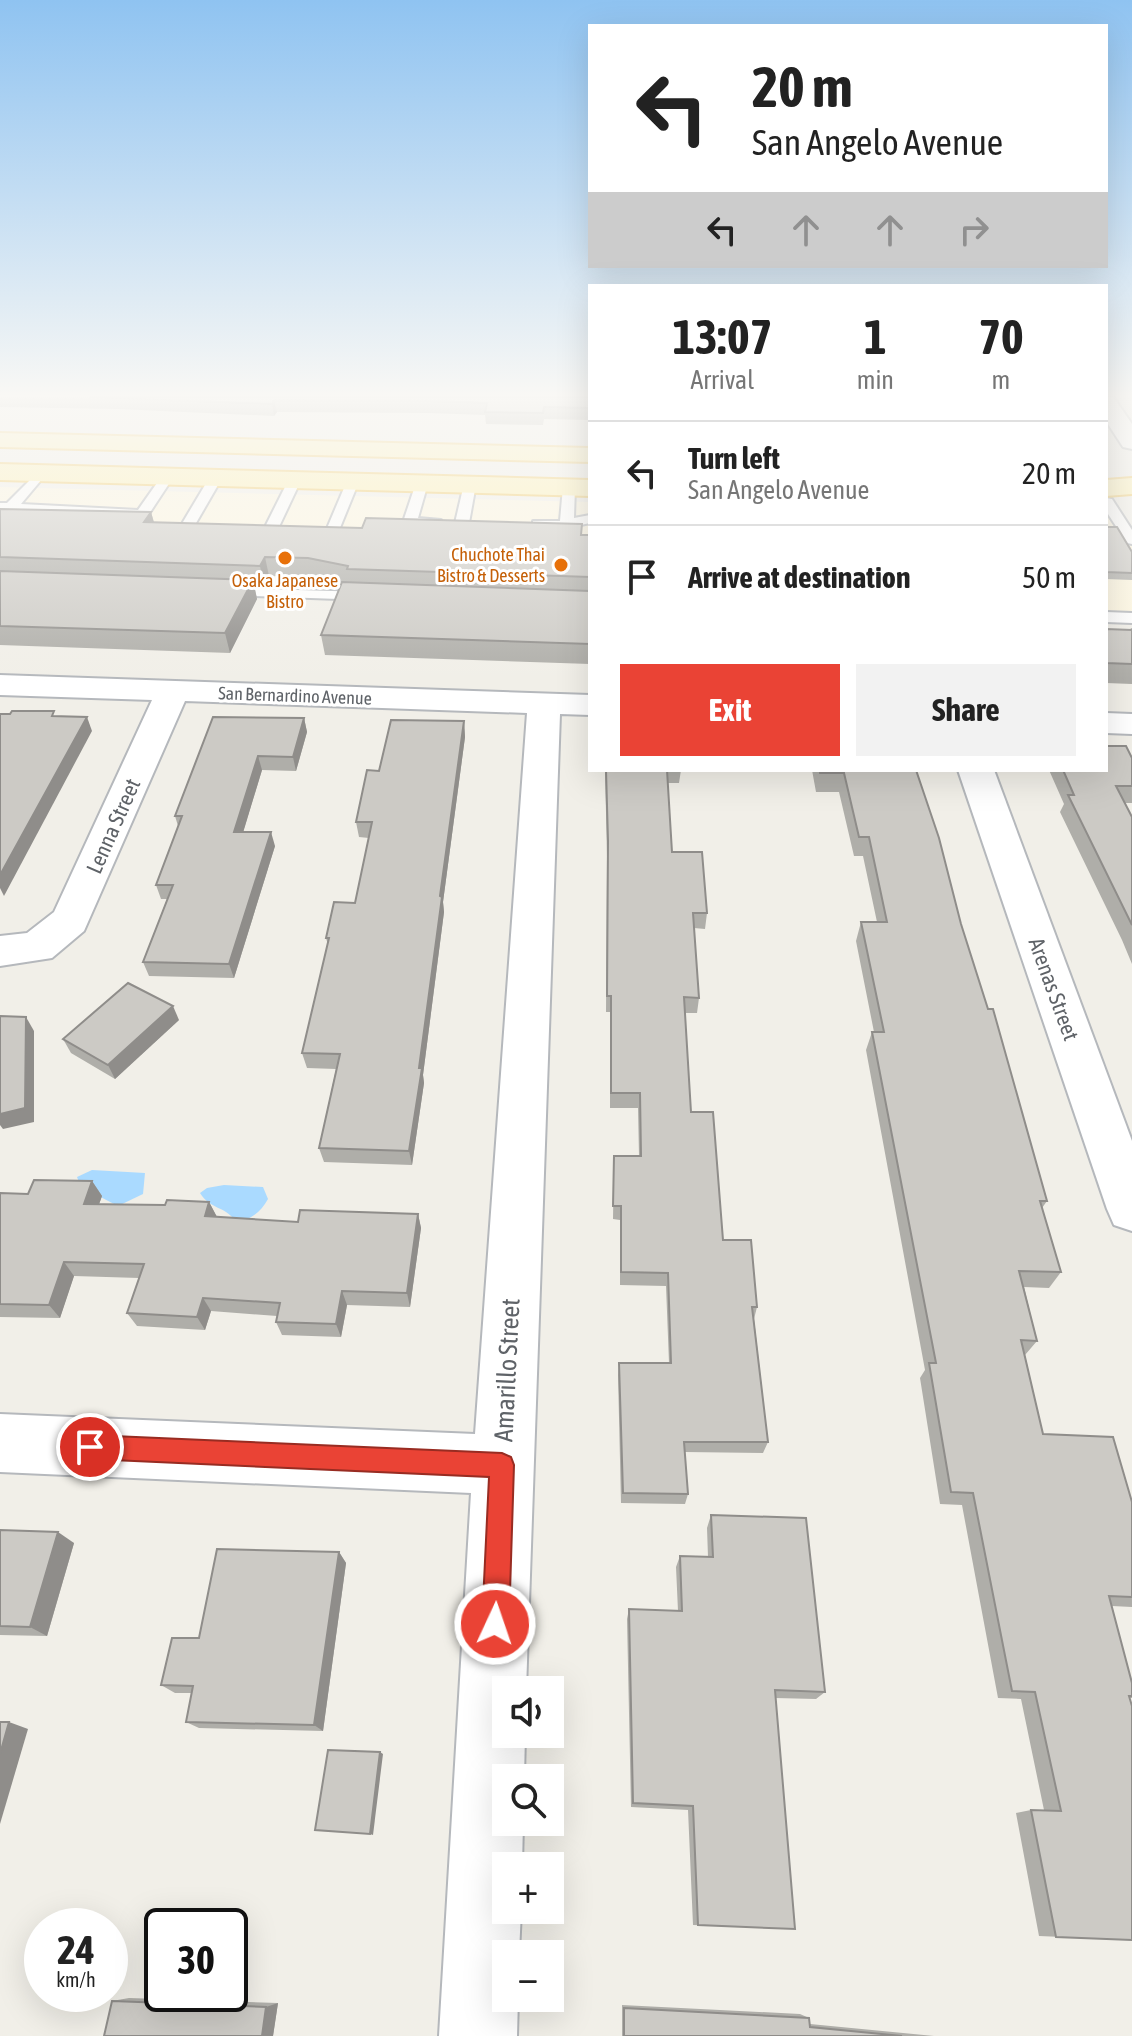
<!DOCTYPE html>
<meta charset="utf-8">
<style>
:root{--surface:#fff;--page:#f2f2f2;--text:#222;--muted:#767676;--line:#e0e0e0;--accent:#ea4335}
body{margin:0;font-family:"Asap Condensed",sans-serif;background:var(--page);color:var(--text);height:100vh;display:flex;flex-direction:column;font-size:30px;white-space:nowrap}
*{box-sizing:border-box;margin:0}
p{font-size:26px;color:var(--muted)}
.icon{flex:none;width:44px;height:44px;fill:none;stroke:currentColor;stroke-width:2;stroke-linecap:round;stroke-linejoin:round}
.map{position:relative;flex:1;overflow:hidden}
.drawer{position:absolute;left:588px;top:284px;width:520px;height:488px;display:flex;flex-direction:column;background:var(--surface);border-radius:0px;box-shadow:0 8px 32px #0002}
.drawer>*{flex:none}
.top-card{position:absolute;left:588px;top:24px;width:520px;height:244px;border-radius:0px;box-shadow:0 8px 32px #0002;background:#fff;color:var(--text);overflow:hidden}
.controls{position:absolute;left:492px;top:1676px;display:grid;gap:16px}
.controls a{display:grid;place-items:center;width:72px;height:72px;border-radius:0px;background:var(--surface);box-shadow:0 8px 32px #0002;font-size:40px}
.speed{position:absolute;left:24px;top:1908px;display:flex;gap:16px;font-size:40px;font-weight:700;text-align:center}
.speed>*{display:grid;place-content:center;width:104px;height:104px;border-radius:50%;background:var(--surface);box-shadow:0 8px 32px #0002;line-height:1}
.speed small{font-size:20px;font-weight:400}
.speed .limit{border:4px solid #111;border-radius:12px;background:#fff;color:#111}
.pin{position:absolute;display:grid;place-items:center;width:68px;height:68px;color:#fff;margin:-34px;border:4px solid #fff;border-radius:50%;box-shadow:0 2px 8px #0007}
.me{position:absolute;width:88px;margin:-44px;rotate:3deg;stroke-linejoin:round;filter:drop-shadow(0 0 6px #0008)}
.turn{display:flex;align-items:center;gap:28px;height:168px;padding:0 32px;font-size:36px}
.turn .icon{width:104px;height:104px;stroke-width:2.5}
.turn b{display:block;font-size:56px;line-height:68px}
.lanes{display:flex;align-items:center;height:76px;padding:0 32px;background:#0003;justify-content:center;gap:40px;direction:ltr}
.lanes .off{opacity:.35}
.eta{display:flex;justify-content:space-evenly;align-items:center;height:136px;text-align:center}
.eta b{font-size:48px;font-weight:700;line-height:56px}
.primary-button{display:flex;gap:16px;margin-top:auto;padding:16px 32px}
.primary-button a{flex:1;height:92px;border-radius:0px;background:var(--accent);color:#fff;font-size:32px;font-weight:700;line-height:92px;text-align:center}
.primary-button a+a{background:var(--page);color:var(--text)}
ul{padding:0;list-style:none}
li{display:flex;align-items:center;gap:24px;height:104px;padding:0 32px;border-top:2px solid var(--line)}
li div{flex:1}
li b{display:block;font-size:30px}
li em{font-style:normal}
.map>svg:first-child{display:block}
.commercial{fill:#fef7e0}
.water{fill:#aadaff}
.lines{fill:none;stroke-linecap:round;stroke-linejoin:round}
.lane-casing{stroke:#b5b8bc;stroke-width:4}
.street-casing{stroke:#b5b8bc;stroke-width:4}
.primary-casing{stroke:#f2c960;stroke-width:4}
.lane{fill:#fff;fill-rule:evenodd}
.street{fill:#fff;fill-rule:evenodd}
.primary{fill:#fff2af;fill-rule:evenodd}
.wall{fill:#afaea9}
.shaded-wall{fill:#8f8d8a}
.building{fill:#cccac5;stroke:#8f8d8a;stroke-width:2}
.route{fill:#ea4335;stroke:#982c22;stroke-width:2}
.food-dot{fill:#e8710a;stroke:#fff;stroke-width:3}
.labels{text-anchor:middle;stroke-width:6;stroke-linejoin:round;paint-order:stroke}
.far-food-label{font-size:18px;fill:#c56008;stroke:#fff;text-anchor:end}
.far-street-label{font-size:18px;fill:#5f6368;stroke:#fff}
.street-label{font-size:22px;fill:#5f6368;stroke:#fff}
.near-street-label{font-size:26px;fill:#5f6368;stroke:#fff}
</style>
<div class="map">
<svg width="1132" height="2036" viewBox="0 0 1132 2036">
<rect width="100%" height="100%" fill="#f1efe8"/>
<g class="commercial">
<path d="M 0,487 L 590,502 L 590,598 L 0,580 Z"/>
<path d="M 1106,515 L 1124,515 L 1132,529 L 1132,615 L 1106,614 Z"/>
</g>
<g class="water">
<path d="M 92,1170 L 145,1173 L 143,1194 L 118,1206 L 81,1187 L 77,1177 Z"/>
<path d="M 224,1185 L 263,1187 L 268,1199 C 261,1212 250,1221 236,1221 C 223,1205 211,1210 200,1193 L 207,1188 Z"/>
</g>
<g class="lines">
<g class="lane-casing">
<g id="lane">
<path d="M 41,469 L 47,473 L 21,504 L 138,510 L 164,473 L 174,476 L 147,517 L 142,518 L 0,511 L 0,503 L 7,503 Z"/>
<path d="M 211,475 L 222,478 L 192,530 L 182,530 L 180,527 Z"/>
<path d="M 290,477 L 301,480 L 277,531 L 325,533 L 347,481 L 358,478 L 359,481 L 335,540 L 263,538 L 261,535 Z"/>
<path d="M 417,480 L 428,483 L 418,518 L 441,520 L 441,526 L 410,526 L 403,522 Z"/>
<path d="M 470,480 L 476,484 L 469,523 L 462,527 L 455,523 L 464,484 Z"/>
<path d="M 569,483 L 575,487 L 574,518 L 590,515 L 590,523 L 562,529 L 533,527 L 533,521 L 560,521 L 563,487 Z"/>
<path d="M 1106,498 L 1112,499 L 1132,530 L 1132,544 L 1127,543 L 1106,511 Z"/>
<path d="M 229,588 L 367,592 L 374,596 L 367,600 L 224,595 L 224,589 Z"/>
<path d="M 1106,612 L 1132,613 L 1132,623 L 1106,622 Z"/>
</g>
</g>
<g class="street-casing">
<g id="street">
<path d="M 1106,397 L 1114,398 L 1132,424 L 1132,449 L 1123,447 L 1106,421 Z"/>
<path d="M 0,675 L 590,695 L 590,715 L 560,714 L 526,1690 L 506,1690 L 506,1734 L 525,1734 L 524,1778 L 506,1778 L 506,1822 L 523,1822 L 522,1866 L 506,1866 L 506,1910 L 521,1910 L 519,1954 L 506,1954 L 506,1998 L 518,1998 L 517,2036 L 439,2036 L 471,1493 L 0,1472 L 0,1414 L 475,1434 L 527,713 L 185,701 L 84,931 L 52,958 L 0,966 L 0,936 L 27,933 L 54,912 L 152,700 L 0,695 Z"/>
<path d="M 1106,713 L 1132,714 L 1132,734 L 1106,733 Z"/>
<path d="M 958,770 L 994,770 L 1132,1141 L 1132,1231 L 1114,1225 L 1107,1209 Z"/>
</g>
</g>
<g class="primary-casing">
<g id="primary">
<path d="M 0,433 L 590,448 L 590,462 L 0,447 Z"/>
<path d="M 0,464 L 590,480 L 590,496 L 0,480 Z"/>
<path d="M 1132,478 L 1132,494 L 1106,496 L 1106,480 Z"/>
</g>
</g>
<use href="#lane" class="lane"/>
<use href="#street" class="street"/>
<use href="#primary" class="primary"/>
</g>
<g class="wall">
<path d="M 0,397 L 590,397 L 590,420 L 544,419 L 543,425 L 486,424 L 485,415 L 428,413 L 277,412 L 274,416 L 118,409 L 0,407 Z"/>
<path d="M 0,509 L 151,512 L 154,522 L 590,535 L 590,664 L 325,655 L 321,635 L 342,583 L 311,577 L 269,576 L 264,585 L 254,585 L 257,599 L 230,653 L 0,645 Z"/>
<path d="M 1106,527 L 1132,552 L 1132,580 L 1106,579 Z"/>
<path d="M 1131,628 L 1132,628 L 1132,684 L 1106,683 L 1106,629 L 1130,630 Z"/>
<path d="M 304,718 L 307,732 L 296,771 L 262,770 L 243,832 L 275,846 L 234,978 L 149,976 L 143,962 L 167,899 L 161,899 L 156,885 L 178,826 L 175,816 Z"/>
<path d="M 464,721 L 465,737 L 443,902 L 444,912 L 423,1075 L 424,1083 L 412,1165 L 324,1162 L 319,1148 L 336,1069 L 307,1068 L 302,1053 L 328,945 L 326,938 L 355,903 L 369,838 L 359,837 L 356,822 L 379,771 Z"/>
<path d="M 1132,758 L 1132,803 L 1125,803 L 1132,817 L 1132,964 L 1122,940 L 1060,812 L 1064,804 L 1049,770 L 1106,770 Z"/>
<path d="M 605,770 L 681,770 L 679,783 L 668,783 L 672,852 L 707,913 L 705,929 L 694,928 L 699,998 L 697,1013 L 685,1013 L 691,1112 L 723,1240 L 757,1307 L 754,1319 L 768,1442 L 763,1453 L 685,1452 L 688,1494 L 685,1504 L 621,1503 L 618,1375 L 619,1363 L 669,1363 L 666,1286 L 620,1285 L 620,1220 L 613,1219 L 614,1156 L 639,1156 L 638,1108 L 610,1108 L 610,1012 L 606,1012 L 607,856 Z"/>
<path d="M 812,770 L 916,770 L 961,924 L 1047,1201 L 1042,1208 L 1061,1272 L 1049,1288 L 1024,1287 L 1037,1341 L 1025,1355 L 1043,1434 L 1132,1502 L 1132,1607 L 1112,1606 L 1132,1683 L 1132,1698 L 1130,1698 L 1132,1940 L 1039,1936 L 1016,1813 L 1031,1810 L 1044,1810 L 1021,1699 L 998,1698 L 962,1505 L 940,1504 L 920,1378 L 925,1370 L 866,1050 L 872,1032 L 874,1032 L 856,941 L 861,922 L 877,922 L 863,856 L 854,856 L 839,792 L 816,792 Z"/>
<path d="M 179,1020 L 115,1079 L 71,1053 L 63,1039 Z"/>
<path d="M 92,1181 L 102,1196 L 99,1204 L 165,1205 L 209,1202 L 217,1217 L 298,1222 L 418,1214 L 421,1228 L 410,1307 L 347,1305 L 341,1337 L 282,1335 L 276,1322 L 277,1316 L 211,1311 L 205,1330 L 137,1326 L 127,1313 L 139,1278 L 74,1276 L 60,1318 L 0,1317 L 0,1193 L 28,1194 Z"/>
<path d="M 711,1515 L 825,1692 L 816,1699 L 775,1698 L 795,1929 L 693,1925 L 688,1810 L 631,1807 L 627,1619 L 629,1609 L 678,1611 L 676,1567 L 680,1556 L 708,1557 L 707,1528 Z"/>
<path d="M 0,1530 L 74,1543 L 47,1636 L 0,1635 Z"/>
<path d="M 339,1552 L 346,1563 L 323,1731 L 199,1728 L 186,1722 L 192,1693 L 175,1693 L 161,1685 L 199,1638 Z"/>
<path d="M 129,1998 L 278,2003 L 273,2036 L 112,2001 Z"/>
<path d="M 622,2005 L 800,2014 L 809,2018 L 810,2024 L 934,2036 L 622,2036 Z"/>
</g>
<g class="shaded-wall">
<path d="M 274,400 L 277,412 L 274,416 L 272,404 Z"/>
<path d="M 151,512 L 156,531 L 144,522 Z"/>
<path d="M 265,557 L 269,576 L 264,585 L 260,566 Z"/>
<path d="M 253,580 L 257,599 L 230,653 L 225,633 Z"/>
<path d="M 87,717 L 92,731 L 4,896 L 0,888 L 0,875 Z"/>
<path d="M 304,718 L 307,732 L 296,771 L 293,757 Z"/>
<path d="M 464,721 L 465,737 L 443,902 L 444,912 L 423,1075 L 424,1083 L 412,1165 L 409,1151 L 440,896 Z"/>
<path d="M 258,756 L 262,770 L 239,846 L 234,832 Z"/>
<path d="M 271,832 L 275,846 L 234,978 L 229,964 Z"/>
<path d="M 173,1006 L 179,1020 L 115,1079 L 108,1065 Z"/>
<path d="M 26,1017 L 34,1031 L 34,1122 L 3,1129 L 0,1125 L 0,1114 Z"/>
<path d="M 92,1181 L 102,1196 L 94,1218 L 84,1204 Z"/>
<path d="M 209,1202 L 217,1217 L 205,1216 Z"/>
<path d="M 418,1214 L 421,1228 L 410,1307 L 407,1293 Z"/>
<path d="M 64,1262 L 74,1276 L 60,1318 L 49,1305 Z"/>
<path d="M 342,1291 L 347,1305 L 341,1337 L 336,1324 Z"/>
<path d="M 203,1298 L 211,1311 L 205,1330 L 197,1317 Z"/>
<path d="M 58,1532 L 74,1543 L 47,1636 L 30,1627 Z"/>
<path d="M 339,1552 L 346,1563 L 323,1731 L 314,1725 Z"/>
<path d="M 9,1722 L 28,1729 L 0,1824 L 0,1754 Z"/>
<path d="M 380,1752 L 383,1754 L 373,1835 L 370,1834 Z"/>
<path d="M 278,2003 L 273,2036 L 262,2036 L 266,2007 Z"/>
</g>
<g class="building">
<path d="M 90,397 L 590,397 L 590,408 L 544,407 L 543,413 L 485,412 L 487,403 L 426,401 L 274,400 L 272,404 Z"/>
<path d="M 0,509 L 151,512 L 144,522 L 362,528 L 366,518 L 582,524 L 581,535 L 590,535 L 590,577 L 347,569 L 348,566 L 308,558 L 265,557 L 260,566 L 0,557 Z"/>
<path d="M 1106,527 L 1117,527 L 1132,552 L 1132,573 L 1106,572 Z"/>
<path d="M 0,571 L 253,580 L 225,633 L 0,626 Z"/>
<path d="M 342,582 L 590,591 L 590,644 L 321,635 Z"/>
<path d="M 1106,629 L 1132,630 L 1132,664 L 1106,663 Z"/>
<path d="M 12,711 L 54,711 L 52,716 L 87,717 L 0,875 L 0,714 L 10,714 Z"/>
<path d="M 213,717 L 304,718 L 293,757 L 258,756 L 234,832 L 271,832 L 229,964 L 143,962 L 173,885 L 156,885 L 182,816 L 175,816 Z"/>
<path d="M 391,720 L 464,721 L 440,896 L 442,897 L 419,1068 L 422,1068 L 409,1151 L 319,1148 L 340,1054 L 302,1053 L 329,938 L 326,938 L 334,902 L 355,903 L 372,822 L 356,822 L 367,770 L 379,771 Z"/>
<path d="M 1106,746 L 1126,746 L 1132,758 L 1132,786 L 1116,786 L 1132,817 L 1132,925 L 1068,795 L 1074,795 L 1063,770 L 1106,770 Z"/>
<path d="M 606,770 L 667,770 L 672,852 L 702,852 L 707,913 L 693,913 L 699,998 L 684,997 L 691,1112 L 713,1112 L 723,1240 L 751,1240 L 757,1307 L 752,1307 L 768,1442 L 684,1442 L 688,1494 L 623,1493 L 619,1363 L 671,1363 L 668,1273 L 621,1272 L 621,1206 L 613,1206 L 614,1156 L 641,1156 L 640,1093 L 611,1093 L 611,996 L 607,996 L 608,841 Z"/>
<path d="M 820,770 L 916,770 L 939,838 L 961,924 L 988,1009 L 993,1009 L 1047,1201 L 1040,1201 L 1061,1272 L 1019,1271 L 1037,1341 L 1021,1340 L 1043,1434 L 1113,1437 L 1132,1502 L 1132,1597 L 1109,1596 L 1132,1683 L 1132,1696 L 1129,1696 L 1132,1706 L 1132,1940 L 1056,1937 L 1031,1810 L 1061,1811 L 1035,1692 L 1012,1691 L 973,1493 L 951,1492 L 929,1363 L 936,1363 L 872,1032 L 884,1032 L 861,922 L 887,922 L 869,837 L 859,837 L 844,773 L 820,773 Z"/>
<path d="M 128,983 L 173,1006 L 108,1065 L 63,1039 Z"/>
<path d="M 0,1016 L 26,1017 L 25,1108 L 0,1114 Z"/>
<path d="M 34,1180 L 92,1181 L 84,1204 L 165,1205 L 167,1200 L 209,1202 L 205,1216 L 298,1222 L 300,1210 L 418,1214 L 407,1293 L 342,1291 L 336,1324 L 276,1322 L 280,1303 L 203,1298 L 197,1317 L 127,1313 L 144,1264 L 64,1262 L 49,1305 L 0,1304 L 0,1193 L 28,1194 Z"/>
<path d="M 711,1515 L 806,1518 L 825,1692 L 775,1690 L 795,1929 L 698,1925 L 693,1806 L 633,1803 L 629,1609 L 682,1611 L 680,1556 L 713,1557 Z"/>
<path d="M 0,1530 L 58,1532 L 30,1627 L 0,1626 Z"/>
<path d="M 217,1549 L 339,1552 L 314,1725 L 186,1722 L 193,1686 L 161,1685 L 172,1638 L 199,1638 Z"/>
<path d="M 0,1722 L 9,1722 L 0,1754 Z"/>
<path d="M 328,1750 L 380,1752 L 370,1834 L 315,1830 Z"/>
<path d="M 112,2001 L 266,2007 L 262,2036 L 104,2036 Z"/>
<path d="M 624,2008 L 809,2018 L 810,2027 L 902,2036 L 624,2036 Z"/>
</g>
<linearGradient id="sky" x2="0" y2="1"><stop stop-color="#8fc3f1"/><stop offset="0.58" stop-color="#f9f8f5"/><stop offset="1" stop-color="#f9f8f5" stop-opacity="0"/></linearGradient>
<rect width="1132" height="682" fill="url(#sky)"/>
<path class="route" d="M 90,1435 L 502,1453 L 511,1457 L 514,1465 L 509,1624 L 505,1633 L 495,1637 L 486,1633 L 482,1624 L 489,1477 L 90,1459 L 82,1456 L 78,1447 L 82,1438 Z"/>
<g class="food-dot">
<circle cx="285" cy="558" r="8"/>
<circle cx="561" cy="565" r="8"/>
</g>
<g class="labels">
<g class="far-food-label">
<text x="545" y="561">Chuchote Thai<tspan x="545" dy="21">Bistro &amp; Desserts</tspan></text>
<text x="285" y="587" text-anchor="middle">Osaka Japanese<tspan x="285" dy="21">Bistro</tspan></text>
</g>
<g class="far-street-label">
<text transform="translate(295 696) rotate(2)" y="6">San Bernardino Avenue</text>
</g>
<g class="street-label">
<text transform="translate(113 826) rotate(-66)" y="8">Lenna Street</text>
<text transform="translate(1054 989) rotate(70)" y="8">Arenas Street</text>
</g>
<g class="near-street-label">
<text transform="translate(507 1370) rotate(-87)" y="9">Amarillo Street</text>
</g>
</g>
</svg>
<div class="controls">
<a><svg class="icon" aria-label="sound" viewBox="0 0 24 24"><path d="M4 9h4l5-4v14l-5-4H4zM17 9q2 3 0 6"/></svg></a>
<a><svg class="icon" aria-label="search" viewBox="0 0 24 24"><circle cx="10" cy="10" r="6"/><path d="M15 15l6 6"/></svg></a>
<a>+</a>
<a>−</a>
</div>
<div class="speed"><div>24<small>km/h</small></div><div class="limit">30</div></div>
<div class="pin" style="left:90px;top:1447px;background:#d93025"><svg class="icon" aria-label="arrive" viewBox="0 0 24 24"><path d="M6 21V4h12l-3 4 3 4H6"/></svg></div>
<svg class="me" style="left:495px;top:1624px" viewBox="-20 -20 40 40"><circle r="17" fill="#ea4335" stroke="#fff" stroke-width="3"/><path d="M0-11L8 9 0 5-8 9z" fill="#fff"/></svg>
<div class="top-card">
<div class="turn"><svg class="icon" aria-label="left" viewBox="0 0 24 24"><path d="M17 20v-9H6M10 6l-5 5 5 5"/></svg><div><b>20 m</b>San Angelo Avenue</div></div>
<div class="lanes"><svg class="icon" aria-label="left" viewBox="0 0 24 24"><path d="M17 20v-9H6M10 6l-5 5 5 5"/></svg><svg class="icon off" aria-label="ahead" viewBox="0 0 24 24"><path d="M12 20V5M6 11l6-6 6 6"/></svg><svg class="icon off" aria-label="ahead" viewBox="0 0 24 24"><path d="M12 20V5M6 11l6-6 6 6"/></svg><svg class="icon off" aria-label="right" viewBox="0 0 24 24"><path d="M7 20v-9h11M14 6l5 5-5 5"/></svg></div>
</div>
<section class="drawer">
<div class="eta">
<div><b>13:07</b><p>Arrival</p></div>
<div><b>1</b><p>min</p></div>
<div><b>70</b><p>m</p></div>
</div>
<ul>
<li><svg class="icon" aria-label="left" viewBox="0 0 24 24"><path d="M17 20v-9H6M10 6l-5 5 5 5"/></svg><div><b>Turn left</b><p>San Angelo Avenue</p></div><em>20 m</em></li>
<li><svg class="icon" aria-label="arrive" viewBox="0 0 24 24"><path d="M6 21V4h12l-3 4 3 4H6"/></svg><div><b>Arrive at destination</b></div><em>50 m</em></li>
</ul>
<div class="primary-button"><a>Exit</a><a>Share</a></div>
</section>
</div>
